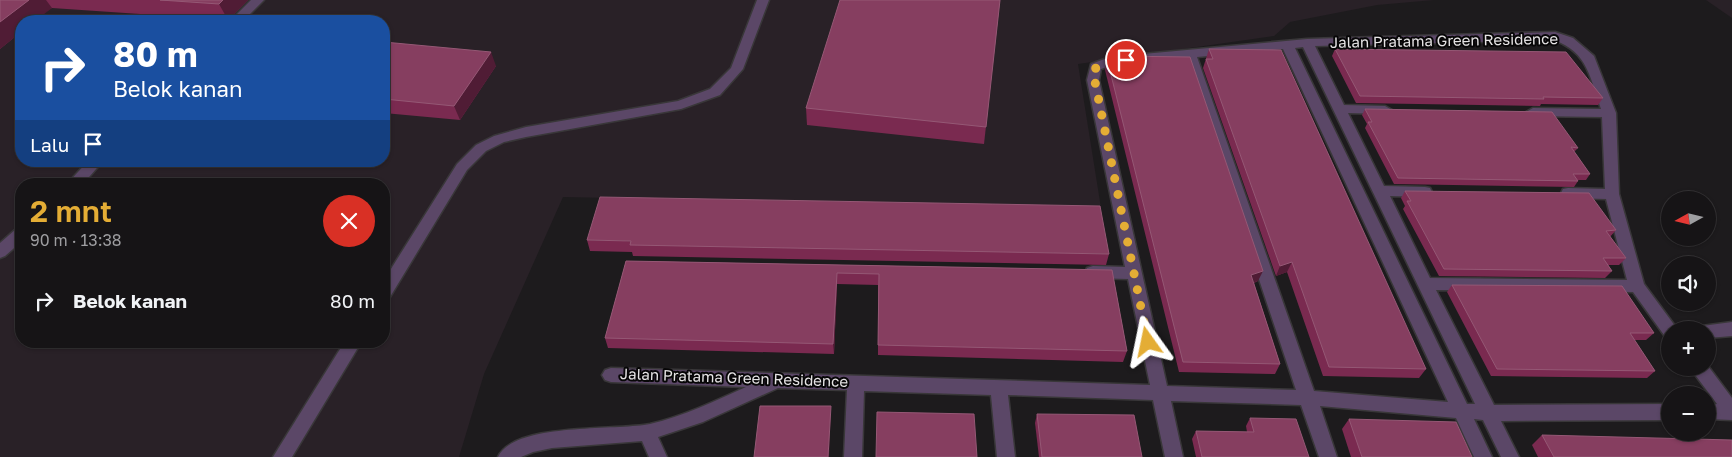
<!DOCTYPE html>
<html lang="id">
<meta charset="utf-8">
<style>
:root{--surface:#161416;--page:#1f1d1f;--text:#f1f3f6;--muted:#9e9ea1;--line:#353335;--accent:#e4ad35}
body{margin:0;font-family:"Golos Text",sans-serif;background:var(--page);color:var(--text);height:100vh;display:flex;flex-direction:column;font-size:19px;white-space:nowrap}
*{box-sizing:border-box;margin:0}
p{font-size:16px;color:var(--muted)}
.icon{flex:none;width:28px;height:28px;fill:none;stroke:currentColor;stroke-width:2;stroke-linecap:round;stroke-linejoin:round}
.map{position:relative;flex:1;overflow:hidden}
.panel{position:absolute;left:15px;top:178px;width:375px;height:170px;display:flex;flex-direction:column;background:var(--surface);border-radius:20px;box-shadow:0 1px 4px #0004,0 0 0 1px var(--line)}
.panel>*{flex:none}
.banner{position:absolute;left:15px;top:15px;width:375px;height:152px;border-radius:20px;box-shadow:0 1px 4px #0004,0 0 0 1px var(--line);background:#1a4fa0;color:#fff;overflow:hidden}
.needle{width:32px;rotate:262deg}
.tools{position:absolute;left:1661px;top:191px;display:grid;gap:10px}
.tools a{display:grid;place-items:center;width:55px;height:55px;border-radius:50%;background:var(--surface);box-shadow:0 1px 4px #0004,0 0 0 1px var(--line);font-size:25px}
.pin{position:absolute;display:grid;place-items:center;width:42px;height:42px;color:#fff;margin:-21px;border:2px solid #fff;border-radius:50%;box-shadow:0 1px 5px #0007}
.me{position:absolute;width:55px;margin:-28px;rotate:348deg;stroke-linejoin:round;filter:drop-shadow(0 0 4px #0008)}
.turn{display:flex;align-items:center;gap:18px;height:105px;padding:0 15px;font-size:22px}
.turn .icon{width:65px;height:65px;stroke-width:2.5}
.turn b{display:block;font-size:35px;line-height:42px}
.then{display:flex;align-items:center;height:48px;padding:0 15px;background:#0003;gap:10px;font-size:19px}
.round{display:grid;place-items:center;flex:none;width:52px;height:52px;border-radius:26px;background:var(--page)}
.overview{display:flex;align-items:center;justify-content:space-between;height:85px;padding:0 15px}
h1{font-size:30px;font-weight:600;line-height:38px;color:var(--accent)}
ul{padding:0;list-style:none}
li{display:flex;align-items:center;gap:15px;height:75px;padding:0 15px}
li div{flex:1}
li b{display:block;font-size:19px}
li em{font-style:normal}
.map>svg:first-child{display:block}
.built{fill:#292127;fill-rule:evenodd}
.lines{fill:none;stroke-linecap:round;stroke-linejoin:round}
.minor-casing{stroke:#393739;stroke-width:3}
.minor{fill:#5b4767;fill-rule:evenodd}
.wall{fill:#7a2a50}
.shaded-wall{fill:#501c35}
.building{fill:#863e60;stroke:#955875}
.route{stroke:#e4ad35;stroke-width:9;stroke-dasharray:0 16.2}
.labels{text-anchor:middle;stroke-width:4;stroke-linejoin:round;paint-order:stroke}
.street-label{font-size:15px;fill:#e6e4e5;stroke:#070607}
</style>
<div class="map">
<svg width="1732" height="457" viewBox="0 0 1732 457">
<rect width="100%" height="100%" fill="#1d1b1d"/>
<g class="built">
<path d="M 0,0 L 1434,0 L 1377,5 L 1290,22 L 1274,36 L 1078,64 L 1101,208 L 563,197 L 484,374 L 459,457 L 0,457 ZM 21,21 L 384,21 L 384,161 L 21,161 ZM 21,184 L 384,184 L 384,341 L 21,341 Z"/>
<path d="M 1706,0 L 1732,0 L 1732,18 Z"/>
</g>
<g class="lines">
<g class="minor-casing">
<g id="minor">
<path d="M 251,0 L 264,0 L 243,21 L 230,21 Z"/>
<path d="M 757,0 L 769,0 L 743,69 L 720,95 L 681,109 L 526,137 L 504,142 L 486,151 L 467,170 L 390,297 L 384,299 L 384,280 L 457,164 L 476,145 L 494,136 L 526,127 L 678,101 L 710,89 L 731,68 Z"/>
<path d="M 1555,32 L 1573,38 L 1594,56 L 1616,113 L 1619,194 L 1644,284 L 1678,330 L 1670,330 L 1670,337 L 1664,335 L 1633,292 L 1436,290 L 1494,405 L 1670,404 L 1670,420 L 1501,421 L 1519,457 L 1501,457 L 1483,420 L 1474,419 L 1492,457 L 1474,457 L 1456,418 L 1320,406 L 1337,457 L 1319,457 L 1301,405 L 1171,401 L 1183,457 L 1165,457 L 1153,400 L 1008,395 L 1015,457 L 997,457 L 991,395 L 864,391 L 862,457 L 844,457 L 847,390 L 778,388 L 703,422 L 658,437 L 667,457 L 649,457 L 642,441 L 552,448 L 533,452 L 521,457 L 498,457 C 514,422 616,431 650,424 C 684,416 715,401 746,387 L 611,382 L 605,380 L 602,375 L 605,370 L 611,368 L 1150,385 L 1128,279 L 1093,278 L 1087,276 L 1085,272 L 1087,268 L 1093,266 L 1125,267 L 1087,80 L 1091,64 L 1110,57 L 1307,39 ZM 1554,40 C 1588,52 1590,78 1601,109 L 1533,108 L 1526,112 L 1533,116 L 1602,117 L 1605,189 L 1568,188 L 1563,189 L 1561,193 L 1563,197 L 1568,198 L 1606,199 L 1627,280 L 1430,278 L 1390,196 L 1425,197 L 1430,196 L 1432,192 L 1430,188 L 1425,187 L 1384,186 L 1348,113 L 1385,114 L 1392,110 L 1385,106 L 1344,105 L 1315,46 ZM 1303,47 L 1475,404 L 1467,404 L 1295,48 ZM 1283,49 L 1448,402 L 1314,391 L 1197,57 ZM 1185,58 L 1296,390 L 1167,386 L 1099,80 L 1101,69 L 1112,65 Z"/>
<path d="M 88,161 L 103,161 L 83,184 L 67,184 Z"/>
<path d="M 21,228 L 21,242 L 5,256 L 0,258 L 0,243 L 16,229 Z"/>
<path d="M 1732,322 L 1732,336 L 1708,338 L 1708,330 L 1700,330 L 1702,326 Z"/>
<path d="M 345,341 L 362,341 L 292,457 L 273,457 Z"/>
<path d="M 1708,366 L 1732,398 L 1732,420 L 1708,419 L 1708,405 L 1717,404 L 1690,368 Z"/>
</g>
</g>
<use href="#minor" class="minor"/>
</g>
<g class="wall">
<path d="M 0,0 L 248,0 L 228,20 L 52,8 L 21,21 L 21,32 L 0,49 Z"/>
<path d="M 1000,0 L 984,144 L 807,125 L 806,108 Z"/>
<path d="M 384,42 L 496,66 L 460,120 L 384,113 Z"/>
<path d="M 1209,49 L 1426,369 L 1419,378 L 1323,376 L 1287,272 L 1276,276 L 1203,68 Z"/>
<path d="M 1335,49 L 1603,98 L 1598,105 L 1541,104 L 1540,106 L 1356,103 L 1332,56 Z"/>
<path d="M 1107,59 L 1258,281 L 1254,283 L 1280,364 L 1275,374 L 1179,372 L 1105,70 Z"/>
<path d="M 1365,109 L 1578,148 L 1574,152 L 1590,174 L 1586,180 L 1578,180 L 1578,181 L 1574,187 L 1394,184 L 1365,128 L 1367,124 L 1362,115 Z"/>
<path d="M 1405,191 L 1616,230 L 1610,237 L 1626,258 L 1619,265 L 1608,265 L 1612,271 L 1605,278 L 1439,276 L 1403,209 L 1405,206 L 1401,198 Z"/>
<path d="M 587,240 L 1109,254 L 1106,265 L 633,256 L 632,252 L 590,251 Z"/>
<path d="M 626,261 L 1112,270 L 1127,351 L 1123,362 L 878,355 L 878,285 L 837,284 L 834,354 L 608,348 L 605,338 Z"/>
<path d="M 1452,285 L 1654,333 L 1646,340 L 1634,340 L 1655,371 L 1647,378 L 1491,376 L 1447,292 Z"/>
<path d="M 1037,414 L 1142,457 L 1039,457 L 1035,423 Z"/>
<path d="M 1250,418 L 1309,457 L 1196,457 L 1192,439 L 1196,431 L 1247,432 L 1246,426 Z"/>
<path d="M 1349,419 L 1472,457 L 1351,457 L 1342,429 Z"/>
<path d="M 1542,435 L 1732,457 L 1538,457 L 1532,445 Z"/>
</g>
<g class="shaded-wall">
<path d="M 29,0 L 46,0 L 52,8 L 35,21 L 21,21 L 21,32 L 0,49 L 0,22 Z"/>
<path d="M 223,0 L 248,0 L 228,20 L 219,4 Z"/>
<path d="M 491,52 L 496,66 L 460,120 L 454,106 Z"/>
<path d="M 1292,262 L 1287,272 L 1276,276 L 1280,266 Z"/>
<path d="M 1263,271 L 1258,281 L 1246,285 L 1251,275 Z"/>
<path d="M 837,273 L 837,284 L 834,354 L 833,344 Z"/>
<path d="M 831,406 L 829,457 L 828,457 Z"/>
</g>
<g class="building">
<path d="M 0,0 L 29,0 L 0,22 Z"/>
<path d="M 160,0 L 223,0 L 219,4 Z"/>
<path d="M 840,0 L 1000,0 L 986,127 L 806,108 Z"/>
<path d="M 384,42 L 491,52 L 454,106 L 384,99 Z"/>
<path d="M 1209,49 L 1281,50 L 1426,369 L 1329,367 L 1292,262 L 1280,266 L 1206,59 L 1213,59 Z"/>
<path d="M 1335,49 L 1566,52 L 1603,98 L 1543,97 L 1544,99 L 1360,96 Z"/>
<path d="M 1115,56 L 1190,57 L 1263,271 L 1251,275 L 1280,364 L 1183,362 L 1107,59 Z"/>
<path d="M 1365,109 L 1552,112 L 1578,148 L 1571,147 L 1590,174 L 1573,174 L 1578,181 L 1398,178 L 1368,122 L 1372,122 Z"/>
<path d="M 1405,191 L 1589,193 L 1616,230 L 1606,231 L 1626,258 L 1603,258 L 1612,271 L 1444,269 L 1407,201 L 1411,201 Z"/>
<path d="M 600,197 L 1100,206 L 1109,254 L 630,245 L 631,241 L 587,240 Z"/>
<path d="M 626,261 L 1112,270 L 1127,351 L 878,345 L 879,274 L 837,273 L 833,344 L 605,338 Z"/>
<path d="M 1452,285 L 1622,286 L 1654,333 L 1630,333 L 1655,371 L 1497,369 Z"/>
<path d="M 760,406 L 831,406 L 828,457 L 754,457 Z"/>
<path d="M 877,412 L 974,414 L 977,457 L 876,457 Z"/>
<path d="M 1037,414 L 1134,415 L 1142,457 L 1042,457 Z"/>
<path d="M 1250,418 L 1296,419 L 1309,457 L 1202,457 L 1196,431 L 1254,432 Z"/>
<path d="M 1349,419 L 1456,422 L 1472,457 L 1362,457 Z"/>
<path d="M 1542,435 L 1732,440 L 1732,457 L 1554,457 Z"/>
</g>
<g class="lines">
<path class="route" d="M 1126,60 L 1098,65 L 1093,72 L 1148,342"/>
</g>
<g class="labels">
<g class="street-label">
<text transform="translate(1444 41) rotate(-1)" y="5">Jalan Pratama Green Residence</text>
<text transform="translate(734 378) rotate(2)" y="5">Jalan Pratama Green Residence</text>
</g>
</g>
</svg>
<div class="tools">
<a><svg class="needle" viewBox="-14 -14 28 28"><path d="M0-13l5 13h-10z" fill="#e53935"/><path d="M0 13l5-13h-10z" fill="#9e9ea1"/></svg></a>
<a><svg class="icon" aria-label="sound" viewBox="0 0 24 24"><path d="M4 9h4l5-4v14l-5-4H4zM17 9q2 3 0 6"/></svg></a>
<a>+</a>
<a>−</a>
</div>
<div class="pin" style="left:1126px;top:60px;background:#d93025"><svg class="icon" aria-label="arrive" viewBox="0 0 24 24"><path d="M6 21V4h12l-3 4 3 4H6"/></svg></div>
<svg class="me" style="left:1148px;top:342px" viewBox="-20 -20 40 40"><path d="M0-17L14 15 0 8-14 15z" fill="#e4ad35" stroke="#fff" stroke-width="4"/></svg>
<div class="banner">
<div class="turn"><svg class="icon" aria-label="right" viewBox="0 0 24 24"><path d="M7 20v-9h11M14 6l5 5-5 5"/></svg><div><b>80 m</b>Belok kanan</div></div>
<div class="then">Lalu<svg class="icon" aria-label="arrive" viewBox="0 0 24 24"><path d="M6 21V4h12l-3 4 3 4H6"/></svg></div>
</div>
<section class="panel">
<div class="overview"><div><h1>2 mnt</h1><p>90 m · 13:38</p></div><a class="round" style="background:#d93025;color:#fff"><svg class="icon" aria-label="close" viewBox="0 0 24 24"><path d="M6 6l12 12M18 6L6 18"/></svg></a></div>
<ul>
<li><svg class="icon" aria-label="right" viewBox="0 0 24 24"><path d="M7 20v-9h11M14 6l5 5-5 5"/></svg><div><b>Belok kanan</b></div><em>80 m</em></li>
</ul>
</section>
</div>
